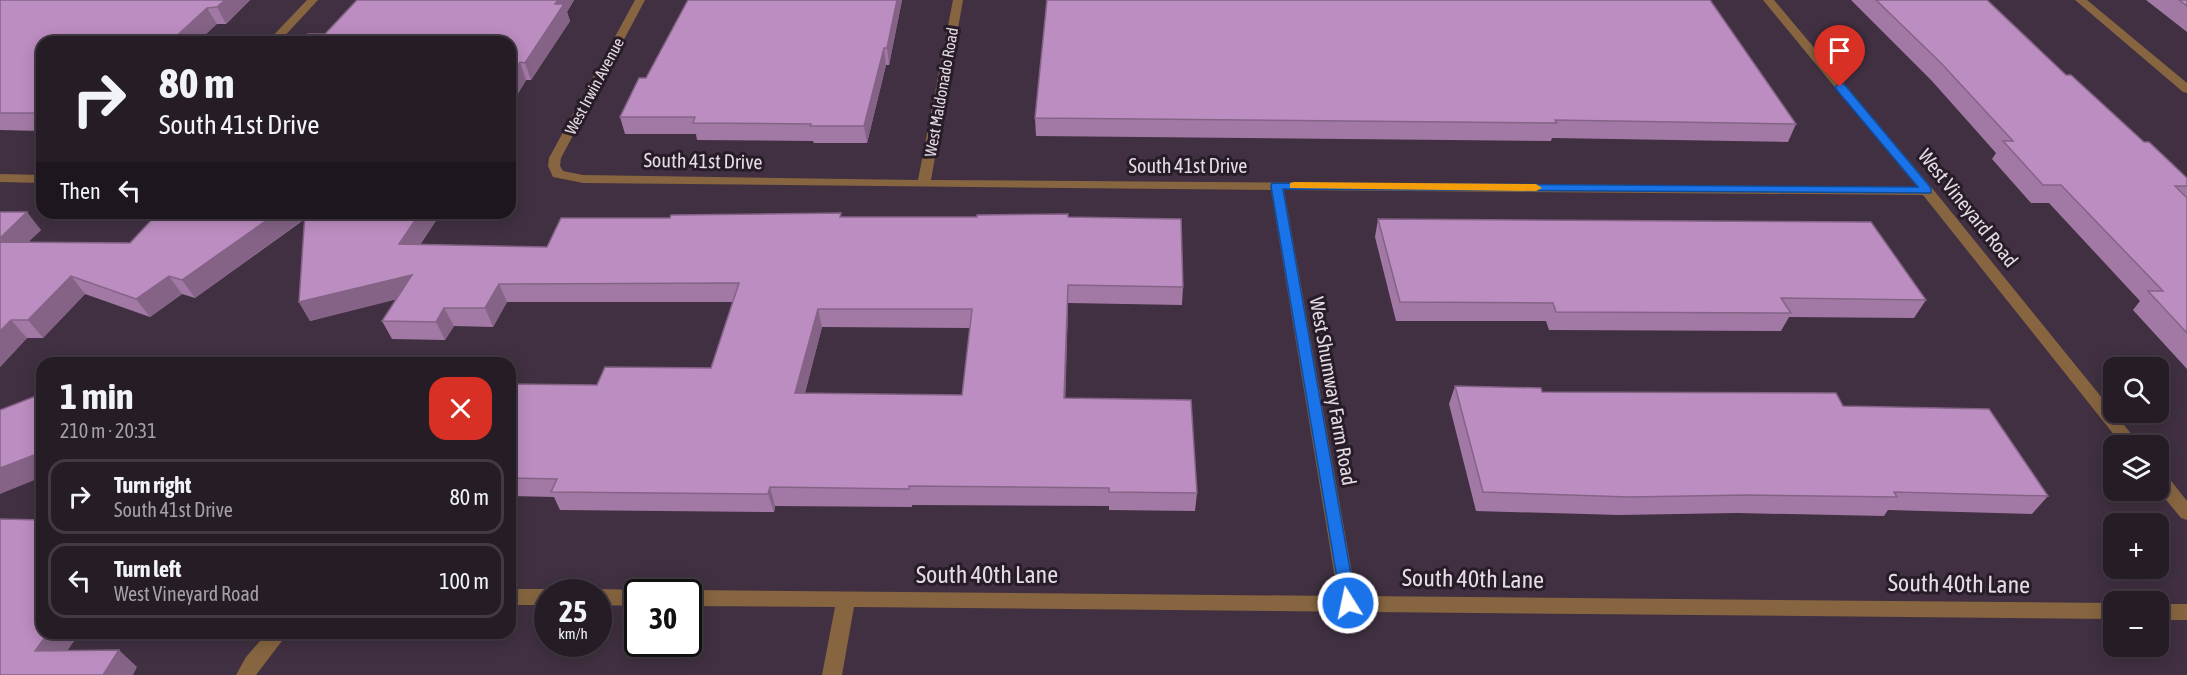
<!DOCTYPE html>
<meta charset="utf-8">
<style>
:root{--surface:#251c26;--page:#2d252e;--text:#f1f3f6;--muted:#a3a1a7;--line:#423a43}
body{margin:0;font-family:"Asap Condensed",sans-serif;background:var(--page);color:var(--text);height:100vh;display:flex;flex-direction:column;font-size:22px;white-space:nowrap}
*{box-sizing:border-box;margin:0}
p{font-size:20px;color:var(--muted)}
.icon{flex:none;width:33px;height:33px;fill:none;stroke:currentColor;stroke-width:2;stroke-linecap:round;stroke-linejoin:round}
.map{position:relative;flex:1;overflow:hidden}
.side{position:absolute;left:36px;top:357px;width:480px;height:282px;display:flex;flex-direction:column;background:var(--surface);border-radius:18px;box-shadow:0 3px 15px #0003,0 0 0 2px var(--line)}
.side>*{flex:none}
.guide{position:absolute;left:36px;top:36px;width:480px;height:183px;border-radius:18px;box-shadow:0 3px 15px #0003,0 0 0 2px var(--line);background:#251c26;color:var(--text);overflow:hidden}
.buttons{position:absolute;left:2103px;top:357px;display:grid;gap:12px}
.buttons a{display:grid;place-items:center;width:66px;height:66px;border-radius:12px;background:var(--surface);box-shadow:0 3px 15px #0003,0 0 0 2px var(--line);font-size:30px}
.speed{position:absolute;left:534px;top:579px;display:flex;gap:12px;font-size:30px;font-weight:700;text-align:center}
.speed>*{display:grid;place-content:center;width:78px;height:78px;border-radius:50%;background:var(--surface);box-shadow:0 3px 15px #0003,0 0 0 2px var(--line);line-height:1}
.speed small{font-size:15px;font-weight:400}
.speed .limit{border:3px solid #111;border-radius:9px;background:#fff;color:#111}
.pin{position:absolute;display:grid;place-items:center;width:51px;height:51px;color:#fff;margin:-62px -26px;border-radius:50% 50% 50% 0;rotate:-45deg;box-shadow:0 0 6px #0007}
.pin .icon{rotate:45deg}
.me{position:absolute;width:66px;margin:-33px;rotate:350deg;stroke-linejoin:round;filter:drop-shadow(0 0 4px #0008)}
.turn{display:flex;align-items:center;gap:21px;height:126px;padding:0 24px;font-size:27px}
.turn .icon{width:78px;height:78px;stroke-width:2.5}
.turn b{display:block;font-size:42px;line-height:51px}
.then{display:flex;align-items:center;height:57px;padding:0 24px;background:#0003;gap:12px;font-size:22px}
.round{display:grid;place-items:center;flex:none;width:63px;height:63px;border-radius:18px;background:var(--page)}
.overview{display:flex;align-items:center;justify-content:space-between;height:102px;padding:0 24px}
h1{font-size:36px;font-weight:700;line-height:45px}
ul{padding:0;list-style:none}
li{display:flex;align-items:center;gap:18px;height:75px;margin:0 12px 9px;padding:0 12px;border:3px solid var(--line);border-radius:18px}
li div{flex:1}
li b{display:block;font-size:22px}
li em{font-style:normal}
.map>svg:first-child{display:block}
.built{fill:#403041;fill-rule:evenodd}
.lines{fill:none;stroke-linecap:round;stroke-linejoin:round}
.minor{fill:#866540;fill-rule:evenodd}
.wall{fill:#a279a5;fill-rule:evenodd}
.shaded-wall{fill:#846386}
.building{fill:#bc8dc0;stroke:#846386;stroke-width:1.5;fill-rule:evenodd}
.route{fill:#1a73e8;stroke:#114b97;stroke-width:1.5}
.slow{fill:#f59e0b}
.labels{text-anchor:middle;stroke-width:6;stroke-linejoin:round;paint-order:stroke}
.far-street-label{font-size:16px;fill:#e4dce4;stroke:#271c28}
.street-label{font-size:20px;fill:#e4dce4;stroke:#271c28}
.near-street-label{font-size:24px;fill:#e4dce4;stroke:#271c28}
</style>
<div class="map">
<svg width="2187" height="675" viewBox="0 0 2187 675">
<rect width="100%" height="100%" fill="#312632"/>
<path class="built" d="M 0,0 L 2187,0 L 2187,675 L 0,675 ZM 42,42 L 510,42 L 510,213 L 42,213 ZM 42,363 L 510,363 L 510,633 L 42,633 ZM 2114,368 L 2158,368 L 2158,412 L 2114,412 ZM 2114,446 L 2158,446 L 2158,490 L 2114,490 ZM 2114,524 L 2158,524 L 2158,568 L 2114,568 ZM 548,592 L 598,592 L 598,644 L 548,644 ZM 638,592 L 688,592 L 688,644 L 638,644 ZM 2114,602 L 2158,602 L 2158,646 L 2114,646 Z"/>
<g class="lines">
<g class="minor">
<path d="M 307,0 L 318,0 L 279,42 L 267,42 Z"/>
<path d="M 635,0 L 645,0 L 561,158 L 560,166 L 563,171 L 583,175 L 918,180 L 953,0 L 963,0 L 931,180 L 1917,187 L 1763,0 L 1774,0 L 1932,188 L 2141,446 L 2123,446 L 1923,195 L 1284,190 L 1356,596 L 2114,603 L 2114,619 L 854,607 L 842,675 L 822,675 L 835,607 L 688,606 L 688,592 L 682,592 L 688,590 L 1338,596 L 1271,190 L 583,183 L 553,177 L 548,166 L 549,158 Z"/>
<path d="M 2075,0 L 2087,0 L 2187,83 L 2187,93 L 2183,92 Z"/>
<path d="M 0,174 L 42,175 L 42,183 L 0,182 Z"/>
<path d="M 2158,471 L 2164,472 L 2187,501 L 2187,520 L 2181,518 L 2158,490 Z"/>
<path d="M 510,589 L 548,589 L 555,592 L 548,592 L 548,605 L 510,605 Z"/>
<path d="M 598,589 L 638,590 L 644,592 L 638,592 L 638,606 L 598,605 L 598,592 L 591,592 Z"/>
<rect x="2158" y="604" width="29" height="16"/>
<path d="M 267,633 L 288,633 L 256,675 L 236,675 L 246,657 Z"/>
</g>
</g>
<g class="wall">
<path d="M 0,0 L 250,0 L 226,24 L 217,24 L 42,42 L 42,131 L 0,130 Z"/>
<path d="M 357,0 L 574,0 L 567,12 L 570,21 L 531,80 L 526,80 L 510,107 L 510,42 L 325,34 Z"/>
<path d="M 902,0 L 889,65 L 886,65 L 867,143 L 814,143 L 813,141 L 697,140 L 696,134 L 625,134 L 620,117 L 646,78 Z"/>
<path d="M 1047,0 L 1796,124 L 1788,142 L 1552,138 L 1551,141 L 1036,136 L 1035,118 Z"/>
<path d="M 1851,0 L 1987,0 L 2066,75 L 2144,142 L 2187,178 L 2187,369 L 2133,310 L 2140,301 L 2049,203 L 2031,203 L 1992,159 L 1996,153 L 1932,81 Z"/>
<path d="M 2146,0 L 2187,0 L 2187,32 Z"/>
<path d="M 0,212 L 41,230 L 28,242 L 130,243 L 158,213 L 441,213 L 420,245 L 547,247 L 842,217 L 1068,217 L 1183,287 L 1182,305 L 1068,303 L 1065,398 L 1197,493 L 1195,511 L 1109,510 L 1109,506 L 912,505 L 912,507 L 775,506 L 774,512 L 560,510 L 554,497 L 510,496 L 510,384 L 597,385 L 711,368 L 733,302 L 507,302 L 493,327 L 454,326 L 445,340 L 392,339 L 382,321 L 396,299 L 310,321 L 299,302 L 305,219 L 195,298 L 182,294 L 150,317 L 85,294 L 43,338 L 27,338 L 0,367 ZM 822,327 L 970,328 L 962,395 L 805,393 Z"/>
<path d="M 1378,219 L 1926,300 L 1914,318 L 1789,317 L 1781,331 L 1549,330 L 1546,321 L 1396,321 L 1375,237 Z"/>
<path d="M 1455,386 L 1542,392 L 1843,406 L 2048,496 L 2032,514 L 1888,510 L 1884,516 L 1737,513 L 1620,515 L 1476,511 L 1449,404 Z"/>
</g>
<g class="shaded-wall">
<path d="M 225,0 L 250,0 L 226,24 L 217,7 Z"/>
<path d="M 558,0 L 574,0 L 567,12 L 570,21 L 531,80 L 525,63 Z"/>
<path d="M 897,0 L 902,0 L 889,65 L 887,48 Z"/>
<path d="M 207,8 L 217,24 L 198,42 L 170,42 Z"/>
<path d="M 884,48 L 886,65 L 867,143 L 864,126 Z"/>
<path d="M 520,62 L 526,80 L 510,107 L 510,78 Z"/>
<path d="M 27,212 L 41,230 L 10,260 L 0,248 L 0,238 Z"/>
<path d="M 277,213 L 312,213 L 195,298 L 182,280 Z"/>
<path d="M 420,213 L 441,213 L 408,262 L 399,244 Z"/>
<path d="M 412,275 L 422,293 L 310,321 L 299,302 Z"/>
<path d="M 71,276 L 85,294 L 43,338 L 28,320 Z"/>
<path d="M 169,276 L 182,294 L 150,317 L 136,299 Z"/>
<path d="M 499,284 L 507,302 L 493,327 L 485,308 Z"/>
<path d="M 1068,285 L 1068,303 L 1065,416 L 1064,398 Z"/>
<path d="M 444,308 L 454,326 L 445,340 L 436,322 Z"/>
<path d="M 818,309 L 822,327 L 800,411 L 795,393 Z"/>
<path d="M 11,320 L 27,338 L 0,367 L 0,331 Z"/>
<path d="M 36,396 L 42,403 L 42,428 Z"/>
<path d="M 42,452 L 42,477 L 0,494 L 0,468 Z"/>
<path d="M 770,487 L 775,506 L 774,512 L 768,494 Z"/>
<path d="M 48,633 L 80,633 L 55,668 L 35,651 Z"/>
<path d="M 119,650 L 137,667 L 133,675 L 103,675 Z"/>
</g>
<g class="building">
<path d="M 0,0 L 225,0 L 217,7 L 207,8 L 170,42 L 42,42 L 42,113 L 0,113 Z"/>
<path d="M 357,0 L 558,0 L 555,4 L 564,4 L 525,63 L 520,62 L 510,78 L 510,42 L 302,42 L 308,34 L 325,34 Z"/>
<path d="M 688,0 L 897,0 L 887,48 L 884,48 L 864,126 L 810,126 L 811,124 L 693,123 L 695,117 L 620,117 L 639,78 L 646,78 Z"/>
<path d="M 1047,0 L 1710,0 L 1796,124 L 1555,120 L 1557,123 L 1035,118 Z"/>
<path d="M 1876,0 L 1987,0 L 2066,75 L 2071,75 L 2144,142 L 2149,142 L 2187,178 L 2187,186 L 2175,186 L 2187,198 L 2187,333 L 2148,291 L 2163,291 L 2061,185 L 2043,185 L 2003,141 L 2013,141 L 1941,63 Z"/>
<path d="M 2179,0 L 2187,0 L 2187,6 Z"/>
<path d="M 0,212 L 27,212 L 0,238 Z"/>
<path d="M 158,213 L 277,213 L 182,280 L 169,276 L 136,299 L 71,276 L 28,320 L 11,320 L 0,331 L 0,242 L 130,243 Z"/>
<path d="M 305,213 L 420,213 L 399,244 L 547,247 L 561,218 L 670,218 L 671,215 L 841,213 L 840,217 L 977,217 L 977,215 L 1068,214 L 1068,217 L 1181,219 L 1183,287 L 1068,285 L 1064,398 L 1191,400 L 1197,493 L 1109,492 L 1109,488 L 909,486 L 909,489 L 770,487 L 768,494 L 551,492 L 557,479 L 510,478 L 510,384 L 597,385 L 605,367 L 711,368 L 739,283 L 499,284 L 485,308 L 444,308 L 436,322 L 382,321 L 412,275 L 299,302 ZM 818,309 L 972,309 L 962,395 L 795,393 Z"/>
<path d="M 1378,219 L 1871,222 L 1926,300 L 1781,298 L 1791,313 L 1556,312 L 1553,303 L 1400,302 Z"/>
<path d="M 1455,386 L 1541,388 L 1542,392 L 1836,393 L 1843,406 L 1989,409 L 2048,496 L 1894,492 L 1897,497 L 1747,495 L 1629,497 L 1483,492 Z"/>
<path d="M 36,396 L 42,428 L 42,452 L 0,468 L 0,410 Z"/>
<path d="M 0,519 L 42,520 L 42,633 L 48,633 L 35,651 L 119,650 L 103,675 L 0,675 Z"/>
</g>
<path class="route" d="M 1840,83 L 1844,84 L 1931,188 L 1931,193 L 1283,189 L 1356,603 L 1354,608 L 1348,610 L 1342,608 L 1271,186 L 1272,183 L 1918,187 L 1836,89 L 1835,87 Z"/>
<path class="slow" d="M 1294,182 L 1536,184 L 1542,188 L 1536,191 L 1290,188 L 1290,183 Z"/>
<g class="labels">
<g class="far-street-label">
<text transform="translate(594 86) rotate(-62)" y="6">West Irwin Avenue</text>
<text transform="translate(941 92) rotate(-80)" y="6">West Maldonado Road</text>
</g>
<g class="street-label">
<text transform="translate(703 161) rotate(1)" y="7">South 41st Drive</text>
<text x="1188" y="173">South 41st Drive</text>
<text transform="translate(1968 208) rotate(51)" y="7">West Vineyard Road</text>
<text transform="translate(1333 391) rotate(80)" y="7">West Shumway Farm Road</text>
</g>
<g class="near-street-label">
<text x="987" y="583">South 40th Lane</text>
<text transform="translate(1473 579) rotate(1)" y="8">South 40th Lane</text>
<text transform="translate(1959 584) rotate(1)" y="8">South 40th Lane</text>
</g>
</g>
</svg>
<div class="buttons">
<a><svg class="icon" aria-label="search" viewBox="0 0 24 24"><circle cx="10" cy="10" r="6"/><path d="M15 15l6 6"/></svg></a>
<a><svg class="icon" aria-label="layers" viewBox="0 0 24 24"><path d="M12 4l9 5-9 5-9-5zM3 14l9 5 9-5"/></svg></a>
<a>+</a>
<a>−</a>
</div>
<div class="speed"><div>25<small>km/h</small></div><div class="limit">30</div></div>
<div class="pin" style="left:1840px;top:87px;background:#d93025"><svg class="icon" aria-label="arrive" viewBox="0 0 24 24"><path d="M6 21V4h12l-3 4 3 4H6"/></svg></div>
<svg class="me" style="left:1348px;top:603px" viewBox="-20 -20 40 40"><circle r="17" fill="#1a73e8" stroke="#fff" stroke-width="3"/><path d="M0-11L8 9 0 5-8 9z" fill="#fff"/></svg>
<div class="guide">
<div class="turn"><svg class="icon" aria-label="right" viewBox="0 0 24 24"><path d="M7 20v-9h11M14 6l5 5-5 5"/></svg><div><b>80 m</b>South 41st Drive</div></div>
<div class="then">Then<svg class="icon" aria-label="left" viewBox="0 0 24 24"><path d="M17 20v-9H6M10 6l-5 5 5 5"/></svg></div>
</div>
<section class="side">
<div class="overview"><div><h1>1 min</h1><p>210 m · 20:31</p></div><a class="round" style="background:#d93025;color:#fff"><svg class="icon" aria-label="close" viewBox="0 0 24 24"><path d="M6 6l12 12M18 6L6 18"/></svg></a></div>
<ul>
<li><svg class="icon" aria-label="right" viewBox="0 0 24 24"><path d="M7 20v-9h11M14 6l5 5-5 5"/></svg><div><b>Turn right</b><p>South 41st Drive</p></div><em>80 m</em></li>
<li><svg class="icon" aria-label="left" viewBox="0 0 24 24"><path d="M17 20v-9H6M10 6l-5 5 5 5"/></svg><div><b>Turn left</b><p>West Vineyard Road</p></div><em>100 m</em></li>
</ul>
</section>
</div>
